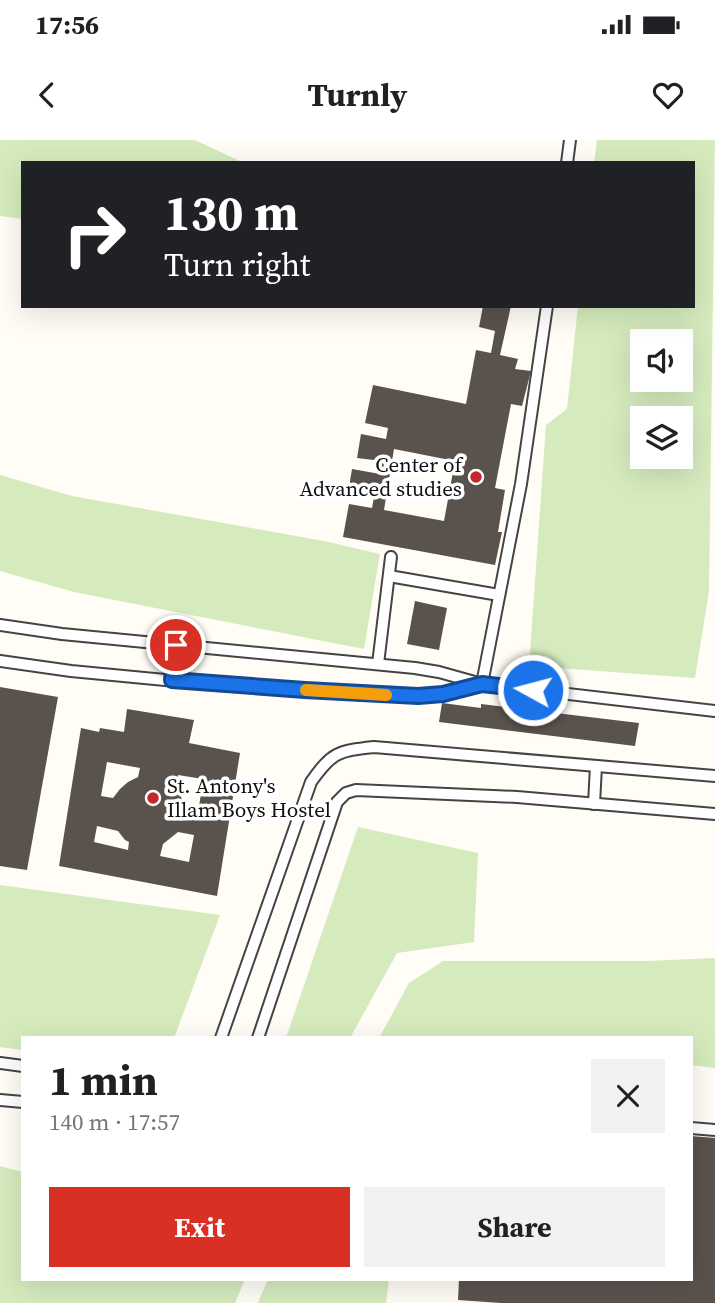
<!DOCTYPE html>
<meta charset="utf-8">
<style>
:root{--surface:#fff;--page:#f2f2f2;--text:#202124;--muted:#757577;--accent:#d93025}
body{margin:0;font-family:"Source Serif 4",serif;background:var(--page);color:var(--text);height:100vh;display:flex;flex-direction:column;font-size:26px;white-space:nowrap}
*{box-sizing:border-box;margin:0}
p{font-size:23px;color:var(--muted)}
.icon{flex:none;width:38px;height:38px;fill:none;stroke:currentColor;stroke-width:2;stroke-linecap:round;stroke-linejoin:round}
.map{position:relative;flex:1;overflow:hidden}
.panel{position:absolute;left:21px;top:896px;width:672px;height:245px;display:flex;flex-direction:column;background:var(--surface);border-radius:0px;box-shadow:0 7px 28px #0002}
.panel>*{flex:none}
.guide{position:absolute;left:21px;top:21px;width:674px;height:147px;border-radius:0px;box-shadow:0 7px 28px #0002;background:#202124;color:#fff;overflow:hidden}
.controls{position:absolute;left:630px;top:189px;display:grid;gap:14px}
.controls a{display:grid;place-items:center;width:63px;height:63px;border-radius:0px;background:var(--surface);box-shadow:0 7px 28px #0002;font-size:35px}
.pin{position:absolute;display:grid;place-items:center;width:60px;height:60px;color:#fff;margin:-30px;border:4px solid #fff;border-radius:50%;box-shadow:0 2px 7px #0007}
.me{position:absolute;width:77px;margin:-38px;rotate:277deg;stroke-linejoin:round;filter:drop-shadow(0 0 5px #0008)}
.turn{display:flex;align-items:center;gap:24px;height:147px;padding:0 28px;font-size:32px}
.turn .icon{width:91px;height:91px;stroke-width:2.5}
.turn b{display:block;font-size:49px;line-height:60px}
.round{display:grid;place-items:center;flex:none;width:74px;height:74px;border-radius:0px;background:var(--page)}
.summary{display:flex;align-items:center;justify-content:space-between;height:119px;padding:0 28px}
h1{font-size:42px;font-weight:700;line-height:52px}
.cta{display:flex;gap:14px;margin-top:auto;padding:14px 28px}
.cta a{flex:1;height:80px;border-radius:0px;background:var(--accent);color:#fff;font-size:28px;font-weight:700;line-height:80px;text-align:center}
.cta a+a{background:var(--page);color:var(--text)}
.status{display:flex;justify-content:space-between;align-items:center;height:49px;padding:0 35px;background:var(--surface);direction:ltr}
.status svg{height:19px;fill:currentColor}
header{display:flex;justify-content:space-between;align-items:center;height:91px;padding:0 28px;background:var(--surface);font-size:32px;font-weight:700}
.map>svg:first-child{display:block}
.green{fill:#d5ebbd;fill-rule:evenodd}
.building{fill:#5a524d;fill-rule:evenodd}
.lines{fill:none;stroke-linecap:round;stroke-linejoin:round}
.lane-casing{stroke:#444;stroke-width:14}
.lane{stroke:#fff;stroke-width:10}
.route-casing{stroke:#114b97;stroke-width:18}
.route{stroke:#1a73e8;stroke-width:12}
.slow{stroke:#f59e0b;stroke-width:12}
.poi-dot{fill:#c4262e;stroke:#fff;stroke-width:2.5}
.labels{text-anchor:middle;stroke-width:7;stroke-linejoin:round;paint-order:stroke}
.poi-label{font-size:21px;fill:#111;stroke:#fff;text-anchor:end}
</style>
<div class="status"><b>17:56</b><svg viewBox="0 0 49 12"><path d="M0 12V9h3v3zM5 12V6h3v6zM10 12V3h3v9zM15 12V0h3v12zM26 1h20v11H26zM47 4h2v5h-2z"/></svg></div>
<header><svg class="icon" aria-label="back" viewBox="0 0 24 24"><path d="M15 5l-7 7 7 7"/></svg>Turnly<svg class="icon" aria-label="heart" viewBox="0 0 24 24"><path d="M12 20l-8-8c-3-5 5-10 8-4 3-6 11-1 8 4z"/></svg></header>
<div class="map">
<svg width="715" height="1163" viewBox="0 0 715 1163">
<rect width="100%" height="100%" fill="#fffdf5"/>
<g class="green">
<path d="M 0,0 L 195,0 L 244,23 L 23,23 L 23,79 L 0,76 Z"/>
<path d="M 597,0 L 715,0 L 709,451 L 695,538 L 529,526 L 546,285 L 567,269 L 578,166 L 693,166 L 693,23 L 594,23 ZM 642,201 L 681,201 L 681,240 L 642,240 ZM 681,278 L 681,317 L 642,317 L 642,278 Z"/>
<path d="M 0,335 L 72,356 L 324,401 L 380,414 L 364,509 L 74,452 L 0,431 Z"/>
<path d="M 358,687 L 478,713 L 474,802 L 397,813 L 350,898 L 286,898 Z"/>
<path d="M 0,745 L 220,775 L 174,898 L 23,898 L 23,910 L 0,907 Z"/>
<path d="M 715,818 L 715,928 L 691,925 L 691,898 L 379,898 L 409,843 L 443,821 L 648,821 Z"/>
<path d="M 0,1026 L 23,1032 L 23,1139 L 245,1139 L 235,1163 L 0,1163 Z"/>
<path d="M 268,1139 L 389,1139 L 386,1163 L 258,1163 Z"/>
</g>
<g class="building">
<path d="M 483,166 L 511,166 L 500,215 L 518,219 L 515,229 L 531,231 L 522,266 L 511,264 L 495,348 L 505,350 L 498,392 L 502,392 L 495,425 L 343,397 L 349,364 L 372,368 L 374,357 L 348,353 L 352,329 L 380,334 L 382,321 L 357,318 L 361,294 L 386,299 L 388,288 L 365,283 L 373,245 L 466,264 L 476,210 L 491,213 L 495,191 L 479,187 ZM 394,309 L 455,321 L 444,381 L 384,370 Z"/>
<path d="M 415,461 L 447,468 L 439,510 L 407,504 Z"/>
<path d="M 0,547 L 58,557 L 27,730 L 0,726 Z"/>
<path d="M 442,563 L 481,568 L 481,564 L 639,583 L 635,606 L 439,582 Z"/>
<path d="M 127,569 L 194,580 L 189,603 L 240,613 L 217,756 L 59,726 L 81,588 L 99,592 L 100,588 L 124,592 ZM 107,622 L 140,628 L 138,637 L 128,642 L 120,649 L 113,658 L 101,656 ZM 178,635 L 203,639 L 198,674 L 186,671 L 181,657 L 176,647 ZM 97,686 L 118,691 L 125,700 L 129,702 L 128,710 L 94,702 ZM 178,692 L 194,695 L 189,722 L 160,716 L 163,704 Z"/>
<path d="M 691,996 L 715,998 L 715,1163 L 501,1163 L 458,1160 L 459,1139 L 691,1139 Z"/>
</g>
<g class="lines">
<g class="lane-casing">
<g id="lane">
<path d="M 567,23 L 570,0"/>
<path d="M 389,436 L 499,455"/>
<path d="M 0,485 L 62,494 L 415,528 L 439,532 L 482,544 L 715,571"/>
<path d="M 0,521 L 71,531 L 207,544 L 379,555 L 418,556 L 443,554 L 479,545"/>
<path d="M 378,524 L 391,417"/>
<path d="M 172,540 L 176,505"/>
<path d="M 482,544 L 521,344 L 547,166"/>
<path d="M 594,664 L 596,626"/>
<path d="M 221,898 L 311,642 C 332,612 338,611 374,607 L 715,636"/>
<path d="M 258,898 L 337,662 L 346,653 L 356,650 L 517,657 L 715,674"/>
<path d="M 0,923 L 23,926"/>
<path d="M 0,960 L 23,962"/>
<path d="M 691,988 L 715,990"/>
</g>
</g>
<use href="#lane" class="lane"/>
</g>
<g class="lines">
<g class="route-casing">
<path id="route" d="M 176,505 L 172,540 L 305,550 L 418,556 L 443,554 L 482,544 L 533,550"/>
</g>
<use href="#route" class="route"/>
<path class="slow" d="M 306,550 L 386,555"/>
</g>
<g class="poi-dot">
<circle cx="476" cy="337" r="7"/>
<circle cx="153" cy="658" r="7"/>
</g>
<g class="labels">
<g class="poi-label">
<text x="462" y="332">Center of<tspan x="462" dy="24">Advanced studies</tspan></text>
<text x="167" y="653" text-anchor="start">St. Antony's<tspan x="167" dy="24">Illam Boys Hostel</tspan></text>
</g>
</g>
</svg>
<div class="controls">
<a><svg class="icon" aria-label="sound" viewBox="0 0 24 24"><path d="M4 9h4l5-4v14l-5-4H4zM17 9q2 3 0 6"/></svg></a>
<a><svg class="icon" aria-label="layers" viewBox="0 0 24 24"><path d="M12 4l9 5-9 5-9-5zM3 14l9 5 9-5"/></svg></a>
</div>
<div class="pin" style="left:176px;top:505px;background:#d93025"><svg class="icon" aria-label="arrive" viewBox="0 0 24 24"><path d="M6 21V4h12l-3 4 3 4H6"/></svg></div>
<svg class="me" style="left:533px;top:550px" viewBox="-20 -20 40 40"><circle r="17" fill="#1a73e8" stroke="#fff" stroke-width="3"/><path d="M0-11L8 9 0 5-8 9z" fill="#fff"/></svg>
<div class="guide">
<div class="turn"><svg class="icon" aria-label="right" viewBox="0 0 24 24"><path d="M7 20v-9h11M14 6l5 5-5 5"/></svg><div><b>130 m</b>Turn right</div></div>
</div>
<section class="panel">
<div class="summary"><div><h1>1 min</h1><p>140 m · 17:57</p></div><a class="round"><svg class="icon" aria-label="close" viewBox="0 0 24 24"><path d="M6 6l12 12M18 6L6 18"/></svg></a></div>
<div class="cta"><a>Exit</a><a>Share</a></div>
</section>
</div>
